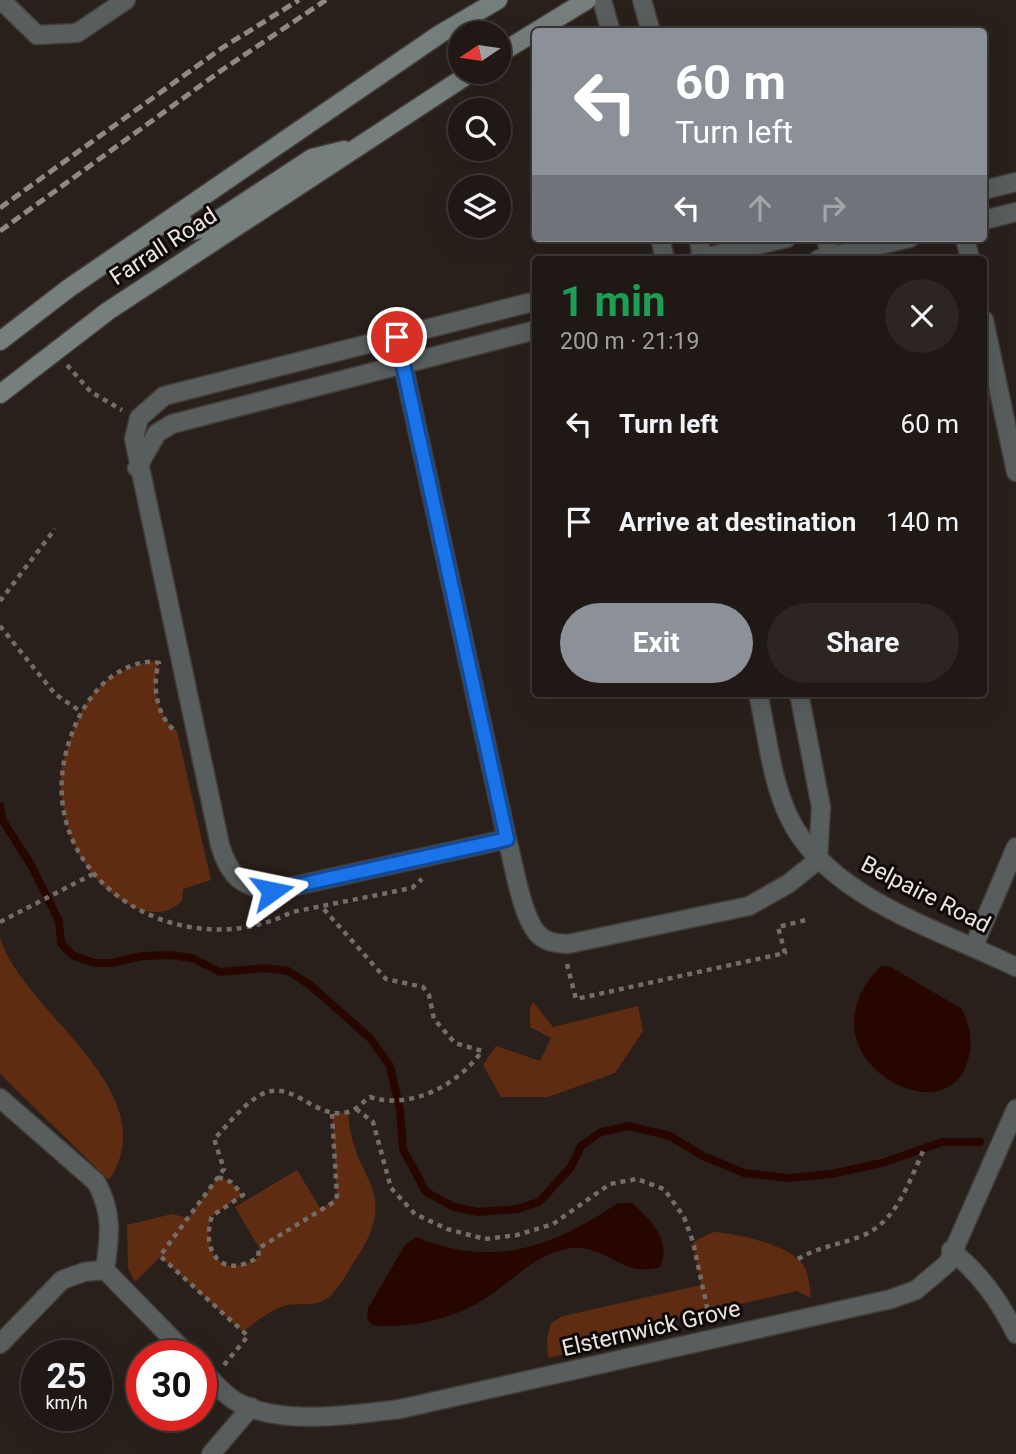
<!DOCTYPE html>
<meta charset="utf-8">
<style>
:root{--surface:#1f1814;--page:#2c2522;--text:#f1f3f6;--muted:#a1a0a0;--line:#3c3734;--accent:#8c9099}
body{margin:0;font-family:Roboto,sans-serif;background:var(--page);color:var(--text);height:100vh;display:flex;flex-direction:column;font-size:26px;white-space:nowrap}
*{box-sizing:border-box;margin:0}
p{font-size:23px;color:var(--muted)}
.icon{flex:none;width:38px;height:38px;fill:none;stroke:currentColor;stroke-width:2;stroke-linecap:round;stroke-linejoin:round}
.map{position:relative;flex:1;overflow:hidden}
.sheet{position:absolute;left:532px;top:256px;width:455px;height:441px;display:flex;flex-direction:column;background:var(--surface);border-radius:7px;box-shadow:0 7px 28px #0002,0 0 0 2px var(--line)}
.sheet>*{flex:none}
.hud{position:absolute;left:532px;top:28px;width:455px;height:214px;border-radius:7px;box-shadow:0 7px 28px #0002,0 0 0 2px var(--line);background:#8c9099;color:#fff;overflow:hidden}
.needle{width:46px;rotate:257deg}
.buttons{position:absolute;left:448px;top:21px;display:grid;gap:14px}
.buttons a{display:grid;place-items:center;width:63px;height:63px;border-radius:50%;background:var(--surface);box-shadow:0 7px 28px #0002,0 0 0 2px var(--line);font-size:35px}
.speed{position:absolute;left:21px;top:1340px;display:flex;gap:14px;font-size:35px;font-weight:700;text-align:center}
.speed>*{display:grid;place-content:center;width:91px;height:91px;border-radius:50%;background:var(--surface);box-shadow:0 7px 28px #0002,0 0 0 2px var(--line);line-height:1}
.speed small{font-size:18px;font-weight:400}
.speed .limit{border:10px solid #d22;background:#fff;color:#111}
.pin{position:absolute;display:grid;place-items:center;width:60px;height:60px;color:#fff;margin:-30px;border:4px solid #fff;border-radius:50%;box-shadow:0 2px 7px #0007}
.me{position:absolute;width:77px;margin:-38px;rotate:78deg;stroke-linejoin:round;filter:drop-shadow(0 0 5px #0008)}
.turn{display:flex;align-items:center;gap:24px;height:147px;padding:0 28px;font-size:32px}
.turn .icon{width:91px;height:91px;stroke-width:2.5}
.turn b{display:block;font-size:49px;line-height:60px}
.lanes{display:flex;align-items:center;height:66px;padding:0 28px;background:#0003;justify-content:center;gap:35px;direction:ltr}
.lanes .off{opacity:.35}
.round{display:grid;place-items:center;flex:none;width:74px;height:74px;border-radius:37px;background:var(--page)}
.summary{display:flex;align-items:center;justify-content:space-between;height:119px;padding:0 28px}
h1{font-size:42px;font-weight:700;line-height:52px;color:#1e9e55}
.button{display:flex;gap:14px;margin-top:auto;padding:14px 28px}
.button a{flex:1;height:80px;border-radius:42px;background:var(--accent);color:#fff;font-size:28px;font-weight:700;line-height:80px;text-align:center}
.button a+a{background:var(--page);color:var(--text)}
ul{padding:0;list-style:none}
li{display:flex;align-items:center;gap:21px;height:98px;padding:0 28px}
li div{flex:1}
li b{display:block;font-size:26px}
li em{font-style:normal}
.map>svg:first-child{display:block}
.green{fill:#5f2c11}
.water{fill:#280600}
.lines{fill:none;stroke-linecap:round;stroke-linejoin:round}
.stream{stroke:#280600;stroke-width:8}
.street-casing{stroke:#443c37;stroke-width:21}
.secondary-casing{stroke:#443c37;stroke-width:21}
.path{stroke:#746c67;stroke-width:4.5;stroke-dasharray:5 5;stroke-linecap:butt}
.street{stroke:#575e5d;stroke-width:18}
.secondary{stroke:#757f7e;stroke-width:18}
.rail{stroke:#908884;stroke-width:5;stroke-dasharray:10 5;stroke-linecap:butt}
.route-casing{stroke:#114b97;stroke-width:18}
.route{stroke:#1a73e8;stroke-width:12}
.labels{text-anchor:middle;stroke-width:6;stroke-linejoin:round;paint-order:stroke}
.street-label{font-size:23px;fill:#ece5e2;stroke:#0f0a09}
</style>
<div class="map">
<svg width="1016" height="1454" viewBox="0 0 1016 1454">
<rect width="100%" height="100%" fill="#29201b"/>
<g class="green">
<path d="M 152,661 L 159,663 C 151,686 157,715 177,731 L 211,880 L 183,889 L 182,901 C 146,935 94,884 77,851 C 69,836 64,816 62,799 C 58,774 64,755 73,732 C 87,691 111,670 152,661 Z"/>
<path d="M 0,938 C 24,1014 168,1091 109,1180 L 0,1074 Z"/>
<path d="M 533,1002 L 553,1027 L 638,1006 L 643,1031 L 615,1073 L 548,1097 L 501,1097 L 483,1065 L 496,1046 L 540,1061 L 551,1038 L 530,1027 L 530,1008 Z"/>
<path d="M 348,1112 C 352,1184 404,1187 354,1262 C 346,1274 338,1292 325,1300 C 315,1306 299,1303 288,1305 C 276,1306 252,1324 243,1332 L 160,1257 L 135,1282 L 128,1268 L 127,1225 L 172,1214 L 188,1218 L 218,1177 L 231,1182 L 243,1195 L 212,1216 C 200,1252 223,1281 258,1257 L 259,1248 L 235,1207 L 297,1170 L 321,1210 L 337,1196 L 332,1114 Z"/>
<path d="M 713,1232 C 735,1233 792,1245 804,1266 C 809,1276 810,1287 811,1298 L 797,1291 L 581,1340 L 571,1353 L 548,1358 L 547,1339 L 551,1323 L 563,1316 L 701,1285 L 693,1242 Z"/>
</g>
<g class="water">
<path d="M 881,966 L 889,966 L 962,1009 C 971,1029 974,1044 966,1066 C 939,1136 795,1052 881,966 Z"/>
<path d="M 618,1203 L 632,1203 C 651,1220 672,1241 660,1267 C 622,1280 604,1240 565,1249 C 535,1256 514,1279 489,1296 C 456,1319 411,1329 372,1325 L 367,1319 L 368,1308 L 405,1245 L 416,1237 C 493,1269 553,1247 618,1203 Z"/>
</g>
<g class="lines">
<path class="stream" d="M 0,806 L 3,821 L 31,865 L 59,921 L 61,943 L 72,955 L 94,963 L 112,963 L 143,956 L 170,955 L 192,958 L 220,972 L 264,968 L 288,971 L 310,985 L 370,1038 L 390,1066 L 400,1110 L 403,1149 L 426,1192 L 454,1207 L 478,1212 L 517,1209 L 539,1202 L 571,1167 L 581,1146 L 601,1132 L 629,1126 L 670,1136 L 703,1156 L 744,1173 L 788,1178 L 831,1174 L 882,1163 L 942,1142 L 980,1142"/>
<g class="street-casing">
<g id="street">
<path d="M 1,0 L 37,35 L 77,33 L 126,0"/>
<path d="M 602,0 L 611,32"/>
<path d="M 642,0 L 651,32"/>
<path d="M 984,190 L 1016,182"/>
<path d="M 984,220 L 1016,212"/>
<path d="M 660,238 L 665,259"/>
<path d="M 698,238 L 703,259"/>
<path d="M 826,238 L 830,256"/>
<path d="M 965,238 L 970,259"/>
<path d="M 698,259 L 787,238"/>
<path d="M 819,259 L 910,238"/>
<path d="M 984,320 L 1016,472"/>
<path d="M 397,337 L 507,839 C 514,864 521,914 537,933 C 546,943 556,943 568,944 L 749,906 L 788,884 L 818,860"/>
<path d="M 137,468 L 157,433 L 172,424 L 536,330"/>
<path d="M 758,693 C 767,733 771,780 789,817 C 827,898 941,930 1016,967"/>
<path d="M 799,693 L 821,807 L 818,860"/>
<path d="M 507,839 L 272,891 C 241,887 229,875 220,845 L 134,439 L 139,418 L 164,396 L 536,301"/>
<path d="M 974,946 L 1016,847"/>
<path d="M 0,1098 L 96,1182 C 113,1212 110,1236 105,1270"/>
<path d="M 951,1250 C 981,1275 999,1300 1016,1334"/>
<path d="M 0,1344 L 62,1280 L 84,1272 L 105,1270 L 189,1356"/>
<path d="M 201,1369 C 212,1380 224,1395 237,1402 C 280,1426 353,1415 400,1409 L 891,1299 L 916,1290 L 948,1263 L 1016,1109"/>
<path d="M 211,1454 L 251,1407"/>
</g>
</g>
<g class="secondary-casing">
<g id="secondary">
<path d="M 499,54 L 587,0"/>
<path d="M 178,214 L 187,229 L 193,231 L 205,228 L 312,158 L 344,150"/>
<path d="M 0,341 L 69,288 L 440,34 L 498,0"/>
<path d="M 0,394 L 108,311 L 472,72"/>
</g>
</g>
<g class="path">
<path d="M 67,365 L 91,392 L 122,410"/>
<path d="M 0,601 L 55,529"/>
<path d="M 0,626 L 55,694 L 80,711"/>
<path d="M 173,729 C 156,714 152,683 159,663 C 142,658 119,670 106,681 C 88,698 78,716 70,739 C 24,873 176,971 292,912 L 412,888 L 422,879"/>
<path d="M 0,922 L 93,874"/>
<path d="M 567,964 L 576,999 L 785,953 L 778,927 L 806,920"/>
<path d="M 356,1109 L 373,1122 L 391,1188 L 415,1214 L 447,1229 L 485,1239 L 517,1235 L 553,1224 L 610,1184 L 637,1179 L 664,1189 L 684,1217 L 693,1242 L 710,1321"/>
<path d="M 218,1177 L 231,1182 L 243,1195 L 212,1216 C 200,1252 223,1281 258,1257 L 259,1248 L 334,1202 L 337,1196 L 332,1114"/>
<path d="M 798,1259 C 818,1247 838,1245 859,1237 C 896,1224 909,1182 924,1149"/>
<path d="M 224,1365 L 248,1336 L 160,1256 L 224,1169 L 214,1139 C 227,1126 241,1107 257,1097 C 291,1074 313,1121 348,1112 C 357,1110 362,1102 370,1097 C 411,1110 458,1085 482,1051 L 455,1043 L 434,1019 L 429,995 L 423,987 L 386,979 L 322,907"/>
</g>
<use href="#street" class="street"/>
<use href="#secondary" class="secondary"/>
<g class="rail">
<path d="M 0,208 L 222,48 L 299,0"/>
<path d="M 0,231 L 222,70 L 326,0"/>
</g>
</g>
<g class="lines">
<g class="route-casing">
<path id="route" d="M 272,891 L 507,839 L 397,337"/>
</g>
<use href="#route" class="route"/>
</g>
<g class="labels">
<g class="street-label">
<text transform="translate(163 246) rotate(-33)" y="8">Farrall Road</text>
<text transform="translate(926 894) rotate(27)" y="8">Belpaire Road</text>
<text transform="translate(651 1328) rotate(-13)" y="8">Elsternwick Grove</text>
</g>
</g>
</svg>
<div class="buttons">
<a><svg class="needle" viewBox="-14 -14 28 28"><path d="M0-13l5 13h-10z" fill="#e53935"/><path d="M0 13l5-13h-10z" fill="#a1a0a0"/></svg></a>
<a><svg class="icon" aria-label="search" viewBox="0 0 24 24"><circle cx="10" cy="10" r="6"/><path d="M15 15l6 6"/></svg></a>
<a><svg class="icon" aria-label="layers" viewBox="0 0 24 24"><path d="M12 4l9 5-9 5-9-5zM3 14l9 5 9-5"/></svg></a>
</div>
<div class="speed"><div>25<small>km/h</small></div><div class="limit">30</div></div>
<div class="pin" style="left:397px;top:337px;background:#d93025"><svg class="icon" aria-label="arrive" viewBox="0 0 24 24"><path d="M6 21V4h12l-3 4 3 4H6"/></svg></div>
<svg class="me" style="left:272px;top:891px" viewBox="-20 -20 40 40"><path d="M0-17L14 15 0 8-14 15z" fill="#1a73e8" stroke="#fff" stroke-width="4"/></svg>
<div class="hud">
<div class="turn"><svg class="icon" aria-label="left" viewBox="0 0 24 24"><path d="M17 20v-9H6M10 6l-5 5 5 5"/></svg><div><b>60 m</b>Turn left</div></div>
<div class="lanes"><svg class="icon" aria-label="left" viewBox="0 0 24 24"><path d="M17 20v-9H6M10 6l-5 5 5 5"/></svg><svg class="icon off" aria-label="ahead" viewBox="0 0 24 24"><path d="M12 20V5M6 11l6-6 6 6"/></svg><svg class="icon off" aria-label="right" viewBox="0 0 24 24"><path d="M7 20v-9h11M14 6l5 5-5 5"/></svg></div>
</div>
<section class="sheet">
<div class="summary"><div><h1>1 min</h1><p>200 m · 21:19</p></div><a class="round"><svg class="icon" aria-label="close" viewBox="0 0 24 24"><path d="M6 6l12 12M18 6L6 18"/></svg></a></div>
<ul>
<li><svg class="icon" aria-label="left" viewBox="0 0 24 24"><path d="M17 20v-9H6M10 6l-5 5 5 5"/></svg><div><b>Turn left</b></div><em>60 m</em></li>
<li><svg class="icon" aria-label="arrive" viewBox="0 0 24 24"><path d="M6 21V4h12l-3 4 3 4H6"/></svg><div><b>Arrive at destination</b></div><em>140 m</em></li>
</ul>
<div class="button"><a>Exit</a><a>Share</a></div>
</section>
</div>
